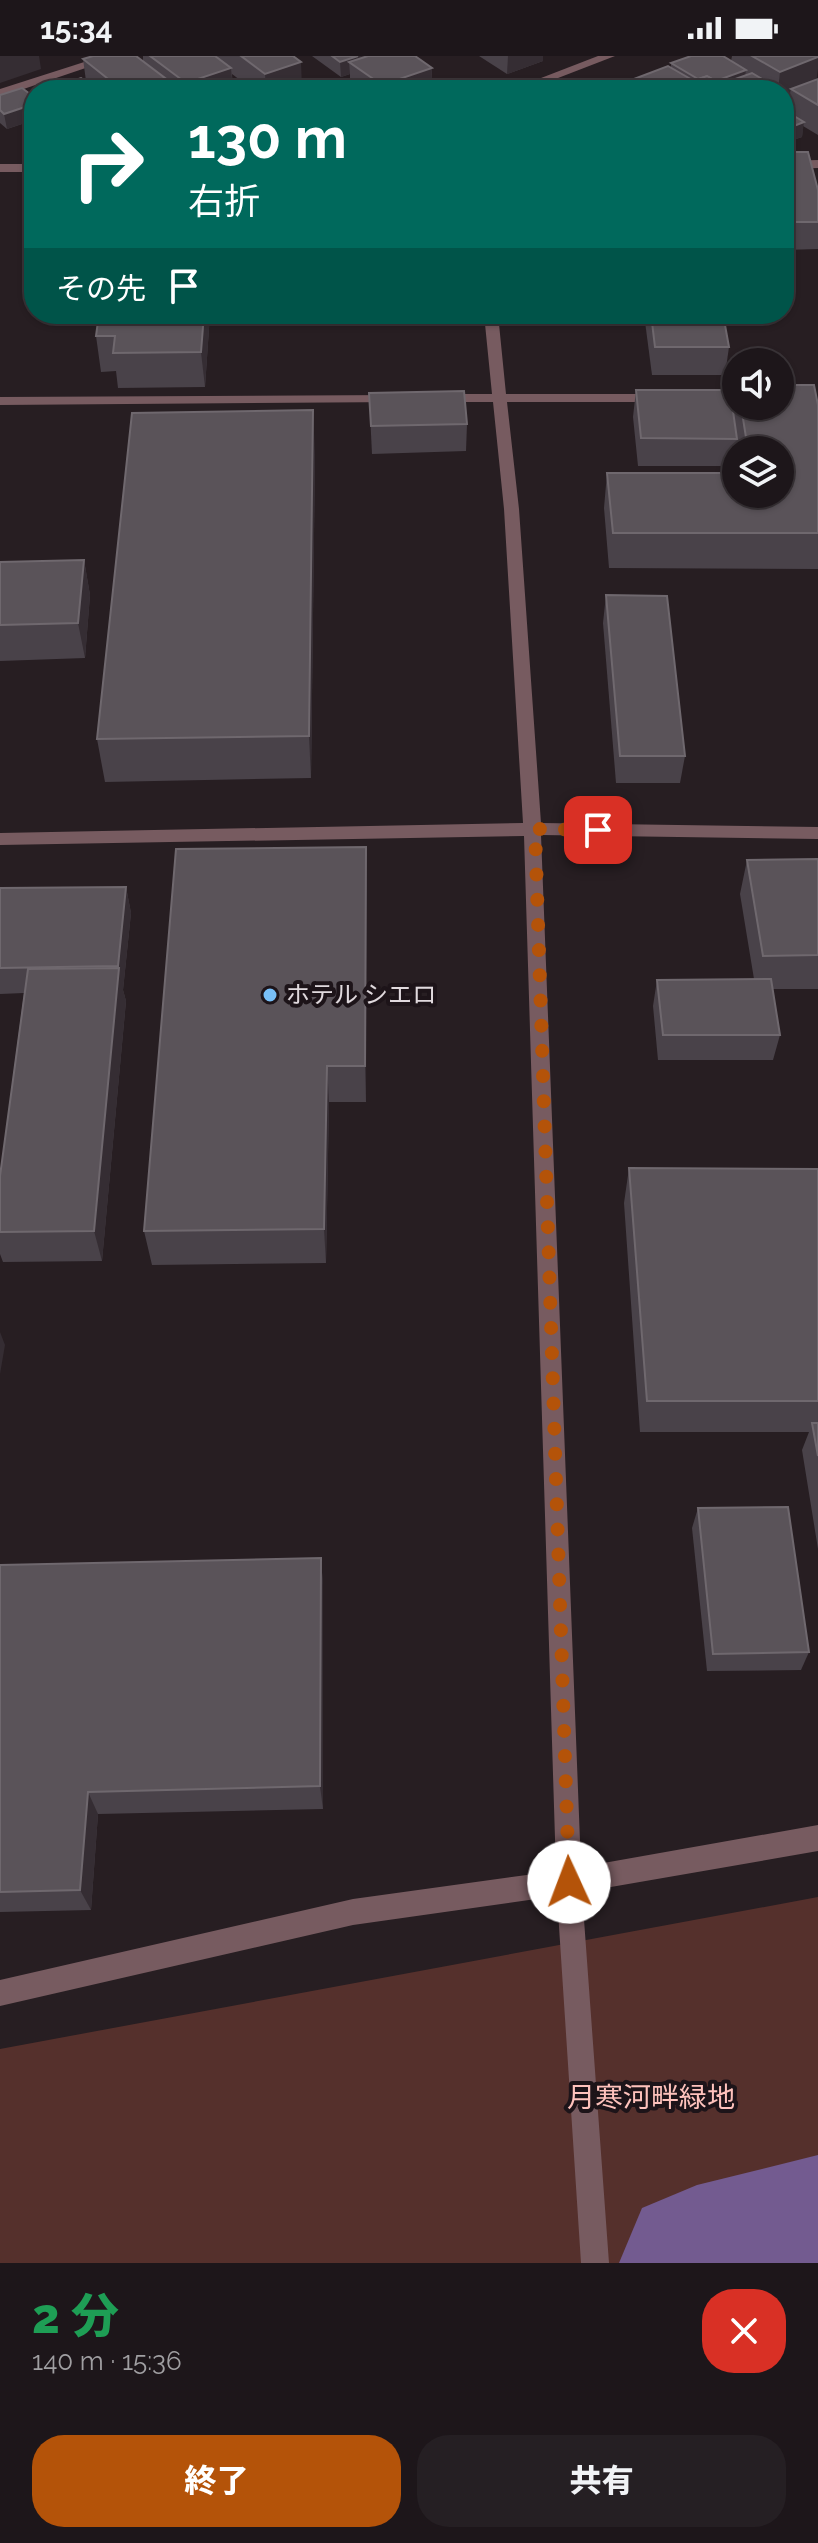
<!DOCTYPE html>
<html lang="ja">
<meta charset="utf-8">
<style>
:root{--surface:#1d161a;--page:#251f23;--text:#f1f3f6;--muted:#a09fa2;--line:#3b3539;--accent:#b45309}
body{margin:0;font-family:Raleway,"Noto Sans JP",sans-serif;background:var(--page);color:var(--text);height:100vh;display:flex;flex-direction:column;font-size:30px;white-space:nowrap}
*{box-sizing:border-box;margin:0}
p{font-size:26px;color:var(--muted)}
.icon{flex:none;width:44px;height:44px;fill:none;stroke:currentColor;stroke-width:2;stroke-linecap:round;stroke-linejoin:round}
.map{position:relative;height:2207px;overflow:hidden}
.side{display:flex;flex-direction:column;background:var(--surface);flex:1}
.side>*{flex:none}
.guide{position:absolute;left:24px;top:24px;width:770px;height:244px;border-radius:32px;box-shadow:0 2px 6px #0004,0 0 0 2px var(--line);background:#00695c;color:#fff;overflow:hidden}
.tools{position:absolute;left:722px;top:292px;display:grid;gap:16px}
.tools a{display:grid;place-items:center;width:72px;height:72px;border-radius:50%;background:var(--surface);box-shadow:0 2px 6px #0004,0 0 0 2px var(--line);font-size:40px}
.pin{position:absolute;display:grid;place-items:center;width:68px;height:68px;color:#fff;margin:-34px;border-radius:16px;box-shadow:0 4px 12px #0006}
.me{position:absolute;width:88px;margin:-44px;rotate:358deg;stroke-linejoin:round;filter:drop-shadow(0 0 6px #0008)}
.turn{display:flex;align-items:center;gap:28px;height:168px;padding:0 32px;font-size:36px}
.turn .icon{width:104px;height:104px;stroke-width:2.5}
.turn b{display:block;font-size:56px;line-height:68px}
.then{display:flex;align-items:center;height:76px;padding:0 32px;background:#0003;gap:16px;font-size:30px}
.round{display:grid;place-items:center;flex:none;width:84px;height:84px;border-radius:32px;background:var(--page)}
.summary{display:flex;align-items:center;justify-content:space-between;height:136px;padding:0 32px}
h1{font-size:48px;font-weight:800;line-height:60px;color:#1e9e55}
.primary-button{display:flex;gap:16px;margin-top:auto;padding:16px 32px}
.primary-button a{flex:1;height:92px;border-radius:32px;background:var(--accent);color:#fff;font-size:32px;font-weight:800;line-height:92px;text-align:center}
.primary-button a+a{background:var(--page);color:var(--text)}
.status{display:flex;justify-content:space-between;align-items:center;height:56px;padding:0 40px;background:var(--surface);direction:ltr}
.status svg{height:22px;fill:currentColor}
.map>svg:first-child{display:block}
.green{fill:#55302c}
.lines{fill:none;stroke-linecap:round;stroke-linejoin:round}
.river{fill:#735b90;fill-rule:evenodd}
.minor{fill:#775b60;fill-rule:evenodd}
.wall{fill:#494249}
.shaded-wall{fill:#352d33}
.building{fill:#5a5359;stroke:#6f686e;stroke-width:2}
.route{stroke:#b45309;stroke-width:14;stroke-dasharray:0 25.2}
.poi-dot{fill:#78bff7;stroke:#1d1419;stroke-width:3}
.labels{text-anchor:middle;stroke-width:8;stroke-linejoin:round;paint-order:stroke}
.poi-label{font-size:24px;fill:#e0d9dd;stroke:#1d1419;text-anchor:start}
.near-park-label{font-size:28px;fill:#fec2bc;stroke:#1d1419}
</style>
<div class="status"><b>15:34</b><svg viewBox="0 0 49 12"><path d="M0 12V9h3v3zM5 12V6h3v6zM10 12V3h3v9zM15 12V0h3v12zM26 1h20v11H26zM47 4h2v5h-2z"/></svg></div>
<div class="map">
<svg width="818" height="2207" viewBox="0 0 818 2207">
<rect width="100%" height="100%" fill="#271e22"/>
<path class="green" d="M 818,1841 L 818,2207 L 0,2207 L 0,1993 Z"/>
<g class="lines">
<path class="river" d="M 818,2099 L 818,2207 L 619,2207 L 642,2152 L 697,2129 Z"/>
<g class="minor">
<path d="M 103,0 L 121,0 L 0,41 L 0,33 Z"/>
<path d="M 384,0 L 398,0 L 446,34 L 432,34 Z"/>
<path d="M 598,0 L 615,0 L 527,34 L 510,34 Z"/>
<path d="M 818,104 L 818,112 L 784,113 L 784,105 Z"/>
<rect x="0" y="108" width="34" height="8"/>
<path d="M 484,258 L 498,258 L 506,338 L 660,338 L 667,342 L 660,346 L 507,346 L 519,453 L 541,767 L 818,771 L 818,783 L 541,779 L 581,1811 L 818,1769 L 818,1795 L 582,1836 L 609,2207 L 581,2207 L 557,1840 L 353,1869 L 0,1950 L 0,1924 L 353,1843 L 556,1815 L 524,780 L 0,789 L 0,777 L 523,767 L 504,453 L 493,346 L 440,346 L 433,342 L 440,338 L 492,338 Z"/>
<path d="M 396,339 L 403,343 L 401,346 L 0,349 L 0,341 Z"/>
</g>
</g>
<g class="wall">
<path d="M 143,0 L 293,0 L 302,32 L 252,33 L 232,18 L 233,34 L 47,34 L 86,25 L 83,3 L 143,5 Z"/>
<path d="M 312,0 L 415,0 L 432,12 L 431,34 L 320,34 L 350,28 L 350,18 L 341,21 Z"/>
<path d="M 479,0 L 543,0 L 543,5 L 507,18 Z"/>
<path d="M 732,0 L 818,0 L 816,23 L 818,23 L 818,79 L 803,70 L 802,81 L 790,85 L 789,92 L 784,94 L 784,54 L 787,56 L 790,37 L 784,34 L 607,34 L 634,29 L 634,23 L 671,11 L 671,7 L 731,5 Z"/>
<path d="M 0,39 L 34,41 L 34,64 L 7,73 L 0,67 Z"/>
<path d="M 784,96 L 818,134 L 818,193 L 784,194 Z"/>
<path d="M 210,258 L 205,331 L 118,332 L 116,315 L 101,316 L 96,280 Z"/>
<path d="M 644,258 L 723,258 L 729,291 L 725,319 L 652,319 Z"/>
<path d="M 636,334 L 733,355 L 736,335 L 736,350 L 818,349 L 818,513 L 609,512 L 604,452 L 607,417 L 736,438 L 780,394 L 736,394 L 736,391 L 733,410 L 638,410 L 633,361 Z"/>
<path d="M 369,337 L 467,368 L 466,395 L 372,398 Z"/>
<path d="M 315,398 L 311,722 L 105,726 L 97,683 Z"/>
<path d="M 84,504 L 90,539 L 85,602 L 0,605 L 0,506 Z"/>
<path d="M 606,539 L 685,700 L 680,727 L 616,727 L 603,567 Z"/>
<path d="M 366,791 L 366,1046 L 329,1046 L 326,1207 L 152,1209 L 144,1175 Z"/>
<path d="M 818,803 L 818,933 L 772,933 L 780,979 L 773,1004 L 658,1004 L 653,950 L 657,924 L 754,923 L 740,838 L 747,804 Z"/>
<path d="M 126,831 L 131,857 L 123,934 L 126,945 L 102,1205 L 3,1206 L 0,1198 L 0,1120 L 24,937 L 0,938 L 0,832 Z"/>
<path d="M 629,1112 L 818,1113 L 818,1493 L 802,1394 L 809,1376 L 640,1376 L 624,1147 Z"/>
<path d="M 698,1452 L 809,1596 L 801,1614 L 707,1615 L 692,1472 Z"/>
<path d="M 321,1502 L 323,1530 L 323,1753 L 98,1758 L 91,1854 L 0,1856 L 0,1509 Z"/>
</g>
<g class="shaded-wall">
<path d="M 0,0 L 39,0 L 41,13 L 0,27 Z"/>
<path d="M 358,0 L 368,0 L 349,6 L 350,18 L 341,21 L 340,6 Z"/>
<path d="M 508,0 L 543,0 L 543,5 L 507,18 Z"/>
<path d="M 818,1 L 818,13 L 816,27 L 791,33 L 790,37 L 784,39 L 784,34 L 778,34 L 780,16 Z"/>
<path d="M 301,6 L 302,32 L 297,34 L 266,34 L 265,18 Z"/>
<path d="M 231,12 L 233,34 L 187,34 L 186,27 Z"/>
<path d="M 432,12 L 431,34 L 382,34 L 382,29 Z"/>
<path d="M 746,14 L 744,28 L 707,29 Z"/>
<path d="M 165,22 L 167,34 L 131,34 Z"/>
<path d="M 34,48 L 34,64 L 7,73 L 4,58 Z"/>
<path d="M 804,66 L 802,81 L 790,85 L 789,92 L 784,94 L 784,80 L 786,73 Z"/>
<path d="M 204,258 L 210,258 L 205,331 L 201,296 Z"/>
<path d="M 313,354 L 315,398 L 311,722 L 309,680 Z"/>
<path d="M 84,504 L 90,539 L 85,602 L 78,567 Z"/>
<path d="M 366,791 L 367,830 L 366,1046 L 365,1010 Z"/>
<path d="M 126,831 L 131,857 L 123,934 L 126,945 L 102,1205 L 94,1175 Z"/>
<path d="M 327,1010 L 329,1046 L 326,1207 L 324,1173 Z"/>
<path d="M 0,1276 L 5,1289 L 0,1318 Z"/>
<path d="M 321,1502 L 323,1530 L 323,1753 L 320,1730 Z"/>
<path d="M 88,1736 L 98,1758 L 91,1854 L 80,1834 Z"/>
</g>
<g class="building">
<path d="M 93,0 L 136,0 L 165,22 L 131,34 L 122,34 L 83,3 Z"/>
<path d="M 150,0 L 215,0 L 231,12 L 186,27 Z"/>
<path d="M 241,0 L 293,0 L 301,6 L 265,18 Z"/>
<path d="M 332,0 L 358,0 L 340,6 Z"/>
<path d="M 368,0 L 415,0 L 432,12 L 382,29 L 349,6 Z"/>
<path d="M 691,0 L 723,0 L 746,14 L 716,25 L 707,20 L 698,23 L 671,7 Z"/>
<path d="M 752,0 L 818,0 L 818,1 L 780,16 Z"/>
<path d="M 668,10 L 694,25 L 669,34 L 653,34 L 634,23 Z"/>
<path d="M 752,17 L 781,34 L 731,34 L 721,28 Z"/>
<path d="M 707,20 L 731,34 L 669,34 Z"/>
<path d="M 81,22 L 98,34 L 47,34 Z"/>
<path d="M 818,23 L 818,49 L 791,33 Z"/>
<path d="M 572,26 L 585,34 L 548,34 Z"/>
<path d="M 629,26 L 642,34 L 607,34 Z"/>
<path d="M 355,28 L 355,34 L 320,34 L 320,29 Z"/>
<path d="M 22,32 L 34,41 L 34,48 L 4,58 L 0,54 L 0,39 Z"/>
<path d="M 248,33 L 294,33 L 294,34 Z"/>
<path d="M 784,54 L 804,66 L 786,73 L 792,77 L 784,80 Z"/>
<path d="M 784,96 L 808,96 L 818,134 L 818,166 L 784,166 Z"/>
<path d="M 99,258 L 204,258 L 201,296 L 113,297 L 115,280 L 96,280 Z"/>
<path d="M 651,258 L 723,258 L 729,291 L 655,291 Z"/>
<path d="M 780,329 L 814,329 L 818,349 L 818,477 L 613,477 L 607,417 L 736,417 L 736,438 L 780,438 L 780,394 L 748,394 L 741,350 L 780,350 Z"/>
<path d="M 636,334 L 730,334 L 737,383 L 641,382 Z"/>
<path d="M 464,335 L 467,368 L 371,370 L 369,337 Z"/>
<path d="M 313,354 L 309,680 L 97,683 L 132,357 Z"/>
<path d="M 84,504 L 78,567 L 0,569 L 0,506 Z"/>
<path d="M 606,539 L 667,540 L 685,700 L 620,700 Z"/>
<path d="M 366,791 L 365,1010 L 327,1010 L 324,1173 L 144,1175 L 176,793 Z"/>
<path d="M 818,803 L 818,899 L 763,900 L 747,804 Z"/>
<path d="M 126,831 L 118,910 L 0,912 L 0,832 Z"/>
<path d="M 119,912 L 94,1175 L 0,1176 L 0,1120 L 28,913 Z"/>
<path d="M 771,923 L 780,979 L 663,979 L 657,924 Z"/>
<path d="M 629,1112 L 818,1113 L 818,1345 L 647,1345 Z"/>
<path d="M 812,1367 L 818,1367 L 818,1400 Z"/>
<path d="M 788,1451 L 809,1596 L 713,1598 L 698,1452 Z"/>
<path d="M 321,1502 L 320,1730 L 88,1736 L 80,1834 L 0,1836 L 0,1509 Z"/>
</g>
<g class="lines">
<path class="route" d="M 569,1826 L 535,773 L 598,774"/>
</g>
<circle class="poi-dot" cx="270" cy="939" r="8"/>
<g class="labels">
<g class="poi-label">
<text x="286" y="947">ホテル シエロ</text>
</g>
<g class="near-park-label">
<text x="651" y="2051">月寒河畔緑地</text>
</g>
</g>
</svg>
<div class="tools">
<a><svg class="icon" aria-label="sound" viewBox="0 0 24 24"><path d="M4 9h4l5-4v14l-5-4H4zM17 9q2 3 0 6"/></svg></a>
<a><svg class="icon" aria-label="layers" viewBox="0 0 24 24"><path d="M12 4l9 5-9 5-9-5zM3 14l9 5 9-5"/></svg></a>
</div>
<div class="pin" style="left:598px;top:774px;background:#d93025"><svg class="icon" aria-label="arrive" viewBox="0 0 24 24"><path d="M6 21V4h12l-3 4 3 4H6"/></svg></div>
<svg class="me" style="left:569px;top:1826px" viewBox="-20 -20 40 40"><circle r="19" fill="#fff"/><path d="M0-13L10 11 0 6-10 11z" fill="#b45309"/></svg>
<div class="guide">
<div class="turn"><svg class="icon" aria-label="right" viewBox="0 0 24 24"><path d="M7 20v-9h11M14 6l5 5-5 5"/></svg><div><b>130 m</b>右折</div></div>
<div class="then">その先<svg class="icon" aria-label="arrive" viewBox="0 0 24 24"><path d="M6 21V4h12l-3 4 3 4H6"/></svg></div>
</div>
</div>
<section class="side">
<div class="summary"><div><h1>2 分</h1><p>140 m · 15:36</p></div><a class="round" style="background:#d93025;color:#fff"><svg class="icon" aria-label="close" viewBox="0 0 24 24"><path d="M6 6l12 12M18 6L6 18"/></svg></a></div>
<div class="primary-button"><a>終了</a><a>共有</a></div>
</section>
